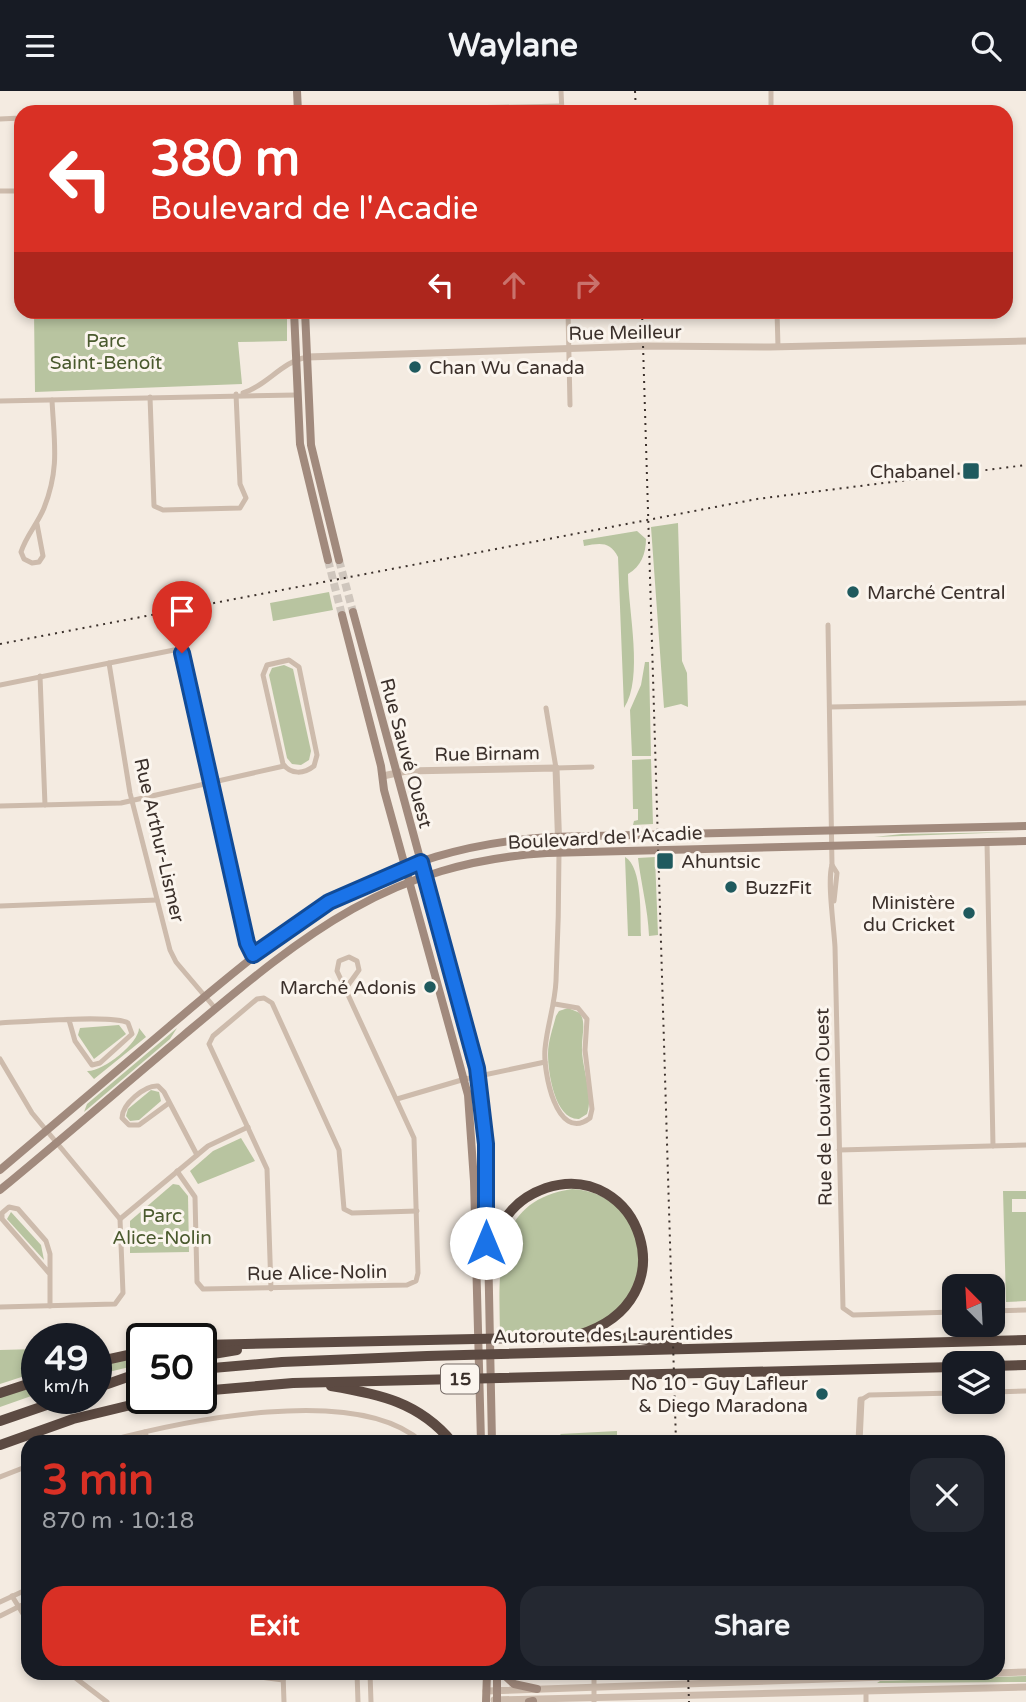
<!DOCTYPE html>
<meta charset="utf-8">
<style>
:root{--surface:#171b24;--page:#242831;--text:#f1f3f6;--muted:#9ea1a6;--accent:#d93025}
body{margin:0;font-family:"Varela Round",sans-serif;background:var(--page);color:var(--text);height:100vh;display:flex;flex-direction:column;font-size:26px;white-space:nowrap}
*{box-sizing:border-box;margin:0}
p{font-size:23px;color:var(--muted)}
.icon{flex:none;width:38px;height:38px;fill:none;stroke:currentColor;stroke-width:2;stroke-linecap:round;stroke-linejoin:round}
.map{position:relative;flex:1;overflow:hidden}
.drawer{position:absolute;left:21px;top:1344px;width:984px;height:245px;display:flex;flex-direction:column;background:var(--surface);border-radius:21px;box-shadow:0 4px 10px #0003}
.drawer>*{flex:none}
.hud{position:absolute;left:14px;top:14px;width:999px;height:214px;border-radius:21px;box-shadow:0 4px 10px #0003;background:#d93025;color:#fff;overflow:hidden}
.needle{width:46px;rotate:336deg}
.controls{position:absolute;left:942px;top:1183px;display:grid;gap:14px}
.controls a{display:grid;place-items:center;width:63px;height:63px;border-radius:14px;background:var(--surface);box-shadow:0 4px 10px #0003;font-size:35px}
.speed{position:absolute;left:21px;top:1232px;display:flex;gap:14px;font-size:35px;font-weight:700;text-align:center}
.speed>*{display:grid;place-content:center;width:91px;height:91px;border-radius:50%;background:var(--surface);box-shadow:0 4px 10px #0003;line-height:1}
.speed small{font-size:18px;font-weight:400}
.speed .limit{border:4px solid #111;border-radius:10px;background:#fff;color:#111}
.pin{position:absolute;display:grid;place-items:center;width:60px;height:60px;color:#fff;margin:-72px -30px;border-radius:50% 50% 50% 0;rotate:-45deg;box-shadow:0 0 7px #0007}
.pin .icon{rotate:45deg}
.me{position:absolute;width:77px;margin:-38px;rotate:0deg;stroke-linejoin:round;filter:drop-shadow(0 0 5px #0008)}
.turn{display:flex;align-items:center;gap:24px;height:147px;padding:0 21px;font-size:32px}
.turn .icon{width:91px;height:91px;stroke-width:2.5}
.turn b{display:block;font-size:49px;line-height:60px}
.lanes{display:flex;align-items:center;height:66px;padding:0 21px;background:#0003;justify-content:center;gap:35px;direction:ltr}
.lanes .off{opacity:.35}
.round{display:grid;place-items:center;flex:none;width:74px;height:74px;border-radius:21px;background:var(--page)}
.head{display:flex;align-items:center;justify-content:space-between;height:119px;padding:0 21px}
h1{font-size:42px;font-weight:800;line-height:52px;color:var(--accent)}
.primary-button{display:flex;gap:14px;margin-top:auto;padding:14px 21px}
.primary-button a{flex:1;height:80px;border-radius:21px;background:var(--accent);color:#fff;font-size:28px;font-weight:800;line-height:80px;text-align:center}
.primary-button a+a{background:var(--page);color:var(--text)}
header{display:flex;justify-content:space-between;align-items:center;height:91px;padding:0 21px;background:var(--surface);font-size:32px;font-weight:800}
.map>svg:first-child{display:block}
.green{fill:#b8c4a0}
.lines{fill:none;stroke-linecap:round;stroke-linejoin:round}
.secondary-tunnel{stroke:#cfc6bd;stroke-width:8;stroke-dasharray:8 4;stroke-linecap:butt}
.minor{stroke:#cdbbac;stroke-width:5}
.tertiary{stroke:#cdbbac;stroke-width:7}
.secondary{stroke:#a18a7d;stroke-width:8}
.motorway{stroke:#5c4a42;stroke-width:10}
.rail{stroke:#3b302b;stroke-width:2;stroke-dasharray:2 5;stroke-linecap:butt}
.route-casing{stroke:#114b97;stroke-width:18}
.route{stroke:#1a73e8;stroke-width:12}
.poi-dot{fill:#1f5a5e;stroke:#fbf5ee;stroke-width:2.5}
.labels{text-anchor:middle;stroke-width:6;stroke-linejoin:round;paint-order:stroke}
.shield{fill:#fbf5ee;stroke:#756b66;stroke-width:2}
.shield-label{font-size:18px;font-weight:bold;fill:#3b302b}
.street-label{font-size:19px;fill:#3b302b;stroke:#fbf5ee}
.park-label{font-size:19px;fill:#4a5a2e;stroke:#fbf5ee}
.poi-label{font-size:19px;fill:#3b302b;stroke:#fbf5ee;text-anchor:start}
</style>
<header><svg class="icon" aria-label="menu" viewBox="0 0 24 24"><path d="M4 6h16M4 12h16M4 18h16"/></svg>Waylane<svg class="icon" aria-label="search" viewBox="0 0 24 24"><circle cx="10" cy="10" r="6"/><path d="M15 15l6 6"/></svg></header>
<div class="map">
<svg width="1026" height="1611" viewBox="0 0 1026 1611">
<rect width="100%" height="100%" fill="#f4ebe1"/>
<g class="green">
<path d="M 34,221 L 287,221 L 287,250 L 238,251 L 242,293 L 35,301 Z"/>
<path d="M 678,432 L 682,570 L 687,582 L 688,616 L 681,613 L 664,617 L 651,436 Z"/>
<path d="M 637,440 L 646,448 C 646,462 641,476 628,483 C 628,520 644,587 624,617 L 618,466 C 610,450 600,452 584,455 L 583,449 Z"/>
<path d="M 329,501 L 333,519 L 273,530 L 270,512 Z"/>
<path d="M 645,571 L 649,571 L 651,665 L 632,665 L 630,619 L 641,594 Z"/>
<path d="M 284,574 L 293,578 L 311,660 L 309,669 L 301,674 L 292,673 L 287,667 L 269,584 L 272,577 Z"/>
<path d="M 651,668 L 653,733 L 633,734 L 634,730 L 638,729 L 638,718 L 633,718 L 632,669 Z"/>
<path d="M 1015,741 L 874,746 L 902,743 Z"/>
<path d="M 625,766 C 643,776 640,826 641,845 L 628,845 Z"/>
<path d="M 655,766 L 658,844 L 649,845 C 648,818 641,793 638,767 Z"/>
<path d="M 568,917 L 580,922 C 586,932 582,943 582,955 C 581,976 594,1003 587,1023 L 579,1028 C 555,1029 548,982 548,963 C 548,950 553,937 556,925 L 559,920 Z"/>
<path d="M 119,934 L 126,943 L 94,968 L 78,944 L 80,937 Z"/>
<path d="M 139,937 L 146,946 L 94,988 L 87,980 C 103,981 139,952 139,937 Z"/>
<path d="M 177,937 L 170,948 L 84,1021 L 87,1013 Z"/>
<path d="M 151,999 L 159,1001 L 161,1010 L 139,1029 L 130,1030 L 126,1025 L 128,1018 Z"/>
<path d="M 241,1047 L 255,1070 L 198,1093 L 190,1080 L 213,1060 Z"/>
<path d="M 173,1093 L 179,1094 L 188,1105 L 189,1161 L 130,1162 L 130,1130 Z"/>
<path d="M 572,1098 C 648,1102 663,1201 597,1233 C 570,1246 529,1241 500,1243 C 499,1179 492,1110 572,1098 Z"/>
<path d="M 1003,1100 L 1026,1100 L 1026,1108 L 1012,1108 L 1012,1121 L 1026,1121 L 1026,1210 L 1006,1211 Z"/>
<path d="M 11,1121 L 41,1154 L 44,1169 L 7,1128 Z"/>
<path d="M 37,1258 L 37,1281 L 0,1293 L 0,1259 Z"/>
<path d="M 142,1264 L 142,1273 L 96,1284 L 96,1273 Z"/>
<path d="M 37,1293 L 37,1303 L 0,1316 L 0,1305 Z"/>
<path d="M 617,1340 L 617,1351 L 567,1351 L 560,1343 Z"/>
<path d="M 1026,1585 L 1026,1591 L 877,1592 L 880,1590 Z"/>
</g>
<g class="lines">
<g class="secondary-tunnel">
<path d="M 328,469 L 342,524"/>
<path d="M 339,469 L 353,521"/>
</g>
<g class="minor">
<path d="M 561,0 L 562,21"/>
<path d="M 771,0 L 771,21"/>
<path d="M 276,21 L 562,15"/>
<path d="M 0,28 L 21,27"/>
<path d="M 0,100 L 21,100"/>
<path d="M 568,220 L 570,314"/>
<path d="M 777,220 L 778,256"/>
<path d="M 243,302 C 268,294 281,271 307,266"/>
<path d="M 150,306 L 154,415 L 163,419 L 240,417 L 246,407 L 240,393 L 236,303"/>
<path d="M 0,310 L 296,304"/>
<path d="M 37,433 L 43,465 L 39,471 L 32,472 L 24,468 L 21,461 C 26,445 38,432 44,417 C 60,377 54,350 52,309"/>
<path d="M 828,534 L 832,774 C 827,790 834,836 835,856 L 843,1217 L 853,1224 L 954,1221"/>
<path d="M 289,569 L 299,576 L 317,664 L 314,675 C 304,683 291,684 283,673 L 263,584 L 267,574 Z"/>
<path d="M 109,572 L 130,702 L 170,859 L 176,871 L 215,917"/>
<path d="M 40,585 L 45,714"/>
<path d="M 0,594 L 174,559 L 182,561 L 247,852 L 253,864"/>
<path d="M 830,616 L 1026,612"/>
<path d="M 546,617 L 556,677 L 592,676"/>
<path d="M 0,715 L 121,712 L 284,675"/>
<path d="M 987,751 L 993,1055"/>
<path d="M 832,774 L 837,782 L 834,810"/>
<path d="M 0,815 L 157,809"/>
<path d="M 555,913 L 578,917 L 587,928 L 585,959 L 592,1018 L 590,1027 C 556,1053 543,979 545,958 C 547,935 555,913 556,890 C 558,847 559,803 559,761"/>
<path d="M 0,932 C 21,931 115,923 128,932 L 132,943 L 100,972 L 92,974 L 75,950 L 69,929"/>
<path d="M 0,968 L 32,1022 L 120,1128 L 123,1202 L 115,1213 L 0,1216"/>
<path d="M 397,1008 L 465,988 L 545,971"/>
<path d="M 169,1012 L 139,1034 L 129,1034 L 122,1027 C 122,1013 145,994 158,995 L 164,1001 L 197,1064"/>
<path d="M 839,1059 L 1026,1054"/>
<path d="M 177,1080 L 195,1106 L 197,1191 L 203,1198 L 407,1194 L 416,1190 L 418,1182 L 414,1047 L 337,880 L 339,870 L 349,866 L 357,870 L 359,879 L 346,897"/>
<path d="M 120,1128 L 208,1055 L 248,1036"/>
<path d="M 49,1182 L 2,1128 L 2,1122 L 9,1116 L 18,1118 L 46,1150 L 50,1163 L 50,1215"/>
<path d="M 271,1198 L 267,1078 L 209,953 L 213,945 L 257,908 L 264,907 L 272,912 L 339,1059 L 344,1118 L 352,1122 L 417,1120"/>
<path d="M 992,1220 L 1026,1219"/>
<path d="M 992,1301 L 1026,1300"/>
<path d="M 861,1309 L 869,1304 L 954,1302"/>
<path d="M 145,1341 L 148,1351"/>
<path d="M 104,1351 C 183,1330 356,1292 422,1351"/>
<path d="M 0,1386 L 28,1375"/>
<path d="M 12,1505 L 28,1531"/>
<path d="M 0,1511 L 28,1498"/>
<path d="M 0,1525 L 28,1511"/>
<path d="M 69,1582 L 107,1611"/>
<path d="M 229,1582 L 283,1589"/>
<path d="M 283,1582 L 284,1611"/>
<path d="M 357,1582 L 358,1611"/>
<path d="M 370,1582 L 371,1611"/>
<path d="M 594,1582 L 594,1611"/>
<path d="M 866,1600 L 866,1611"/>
</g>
<g class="tertiary">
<path d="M 307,266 L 646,255 L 770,256 L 1026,250"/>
<path d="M 383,685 L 406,680 L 556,677 L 559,761"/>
<path d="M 859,1351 L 861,1309"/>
<path d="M 998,1582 L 1026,1581"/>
<path d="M 486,1600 L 997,1582"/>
<path d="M 494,1609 L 1026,1596"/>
</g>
<g class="secondary">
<path d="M 297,0 L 298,21"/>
<path d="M 294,220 L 300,353 L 328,469"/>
<path d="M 305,220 L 311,354 L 339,469"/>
<path d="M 353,521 L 477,977 L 486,1053 L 492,1351"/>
<path d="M 342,524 L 381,675 L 384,699 L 468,1004 L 474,1090 L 481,1351"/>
<path d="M 0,1079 C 57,1030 114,982 171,934 C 295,829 380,758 549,746 L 1026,735"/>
<path d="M 0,1099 C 62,1048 122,996 184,944 C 301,846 386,772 547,762 L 1026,750"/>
<path d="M 502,1582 L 514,1593 L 537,1598"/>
<path d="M 486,1611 L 487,1582"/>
<path d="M 497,1611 L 497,1582"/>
<path d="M 529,1611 L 533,1610"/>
</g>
<g class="motorway">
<path d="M 488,1181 C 493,1164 495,1145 504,1130 C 513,1114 529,1103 546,1097 C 638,1067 693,1209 578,1244"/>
<path d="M 201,1254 L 571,1246 L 635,1247 L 677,1254"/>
<path d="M 201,1265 L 237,1259"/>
<path d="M 96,1271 L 142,1261"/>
<path d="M 992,1275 L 1026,1274"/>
<path d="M 201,1278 L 282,1271 L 427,1265 L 1026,1249"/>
<path d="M 331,1295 C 379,1303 419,1311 452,1351"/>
<path d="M 96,1297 L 142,1281"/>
<path d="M 201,1300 L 293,1292 L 954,1276"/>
<path d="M 0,1302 L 37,1290"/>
<path d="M 0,1330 L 67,1307"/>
<path d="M 0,1354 L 73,1328 L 160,1307"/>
</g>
<g class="rail">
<path d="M 635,0 L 636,21"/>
<path d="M 642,220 L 676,1351"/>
<path d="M 0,553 L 757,408 L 1026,374"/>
<path d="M 688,1582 L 689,1611"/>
</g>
</g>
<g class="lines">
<g class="route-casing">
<path id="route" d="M 182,562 L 247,852 L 253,864 L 329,811 L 421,771 L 477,977 L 486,1053 L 486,1152"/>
</g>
<use href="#route" class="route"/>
</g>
<g class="poi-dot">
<circle cx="415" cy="276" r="7"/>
<rect x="962" y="371" width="18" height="18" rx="3.5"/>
<circle cx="853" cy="501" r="7"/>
<rect x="656" y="761" width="18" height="18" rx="3.5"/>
<circle cx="731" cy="796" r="7"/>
<circle cx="969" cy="822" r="7"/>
<circle cx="430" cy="896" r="7"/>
<circle cx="822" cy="1303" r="7"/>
</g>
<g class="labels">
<rect class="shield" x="441" y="1273.5" width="38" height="29" rx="5"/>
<g class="shield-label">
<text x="460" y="1294">15</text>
</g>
<g class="street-label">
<text transform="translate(625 241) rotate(-1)" y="7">Rue Meilleur</text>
<text transform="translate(407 662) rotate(75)" y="7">Rue Sauvé Ouest</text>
<text transform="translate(487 662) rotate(-1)" y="7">Rue Birnam</text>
<text transform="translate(605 746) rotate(-3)" y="7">Boulevard de l'Acadie</text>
<text transform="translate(160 749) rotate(77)" y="7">Rue Arthur-Lismer</text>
<text transform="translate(823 1016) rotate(-91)" y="7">Rue de Louvain Ouest</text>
<text transform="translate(317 1181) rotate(-1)" y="7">Rue Alice-Nolin</text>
<text transform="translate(613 1243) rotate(-1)" y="7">Autoroute des Laurentides</text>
</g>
<g class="park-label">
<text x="106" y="256">Parc<tspan x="106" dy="22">Saint-Benoît</tspan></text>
<text x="162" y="1131">Parc<tspan x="162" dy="22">Alice-Nolin</tspan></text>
</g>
<g class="poi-label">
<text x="429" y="283">Chan Wu Canada</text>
<text x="955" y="387" text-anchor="end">Chabanel</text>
<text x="867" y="508">Marché Central</text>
<text x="681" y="777">Ahuntsic</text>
<text x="745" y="803">BuzzFit</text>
<text x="955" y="818" text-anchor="end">Ministère<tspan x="955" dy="22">du Cricket</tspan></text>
<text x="416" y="903" text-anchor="end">Marché Adonis</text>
<text x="808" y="1299" text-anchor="end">No 10 - Guy Lafleur<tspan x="808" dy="22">&amp; Diego Maradona</tspan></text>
</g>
</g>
</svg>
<div class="controls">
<a><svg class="needle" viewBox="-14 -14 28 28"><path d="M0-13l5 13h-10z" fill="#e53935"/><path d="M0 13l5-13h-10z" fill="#9ea1a6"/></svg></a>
<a><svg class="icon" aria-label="layers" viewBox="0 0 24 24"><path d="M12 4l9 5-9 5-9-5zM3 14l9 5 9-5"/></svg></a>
</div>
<div class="speed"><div>49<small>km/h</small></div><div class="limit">50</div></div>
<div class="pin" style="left:182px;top:562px;background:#d93025"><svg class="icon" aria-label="arrive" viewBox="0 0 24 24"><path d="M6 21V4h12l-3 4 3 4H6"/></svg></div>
<svg class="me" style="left:486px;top:1152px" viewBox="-20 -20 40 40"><circle r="19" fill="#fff"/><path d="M0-13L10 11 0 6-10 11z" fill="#1a73e8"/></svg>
<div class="hud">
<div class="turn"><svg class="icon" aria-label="left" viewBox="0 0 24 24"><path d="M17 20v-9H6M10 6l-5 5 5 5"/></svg><div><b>380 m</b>Boulevard de l'Acadie</div></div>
<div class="lanes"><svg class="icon" aria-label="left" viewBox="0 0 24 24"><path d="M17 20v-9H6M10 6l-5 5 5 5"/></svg><svg class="icon off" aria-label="ahead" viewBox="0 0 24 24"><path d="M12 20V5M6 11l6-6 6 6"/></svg><svg class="icon off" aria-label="right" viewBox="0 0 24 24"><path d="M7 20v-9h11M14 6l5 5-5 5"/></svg></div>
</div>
<section class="drawer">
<div class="head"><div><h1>3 min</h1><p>870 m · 10:18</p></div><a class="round"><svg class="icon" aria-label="close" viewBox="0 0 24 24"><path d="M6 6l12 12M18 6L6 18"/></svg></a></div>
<div class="primary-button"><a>Exit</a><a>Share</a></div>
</section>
</div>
